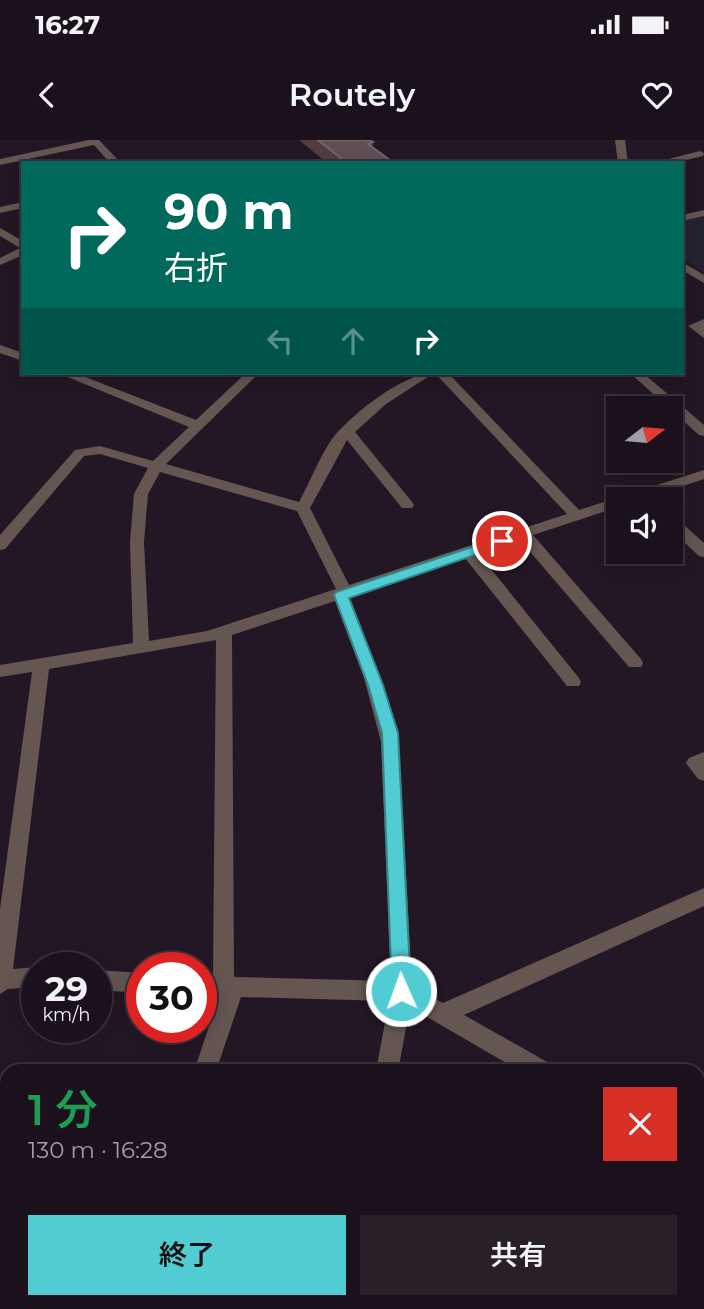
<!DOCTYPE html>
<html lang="ja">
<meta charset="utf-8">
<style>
:root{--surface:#1b111c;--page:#281f29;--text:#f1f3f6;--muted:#a09da3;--line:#39313b;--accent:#51ccd3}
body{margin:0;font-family:Montserrat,"Noto Sans JP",sans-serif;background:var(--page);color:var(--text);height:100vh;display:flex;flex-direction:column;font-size:26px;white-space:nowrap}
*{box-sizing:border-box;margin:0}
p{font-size:23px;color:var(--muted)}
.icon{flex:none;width:38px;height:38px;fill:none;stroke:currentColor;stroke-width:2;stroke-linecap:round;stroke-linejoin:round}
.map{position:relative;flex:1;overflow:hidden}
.details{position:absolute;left:0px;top:924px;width:705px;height:245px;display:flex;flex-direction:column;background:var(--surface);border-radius:21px 21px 0 0;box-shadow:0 4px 18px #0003,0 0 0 2px var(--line)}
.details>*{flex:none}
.hud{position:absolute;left:21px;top:21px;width:663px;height:214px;border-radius:0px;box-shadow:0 4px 18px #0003,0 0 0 2px var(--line);background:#00695c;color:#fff;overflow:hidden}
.needle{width:46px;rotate:74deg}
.buttons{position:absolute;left:606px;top:256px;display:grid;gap:14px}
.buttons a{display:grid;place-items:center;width:77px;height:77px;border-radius:0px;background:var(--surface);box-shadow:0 4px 18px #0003,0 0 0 2px var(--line);font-size:35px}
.speed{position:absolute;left:21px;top:812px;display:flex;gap:14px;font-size:35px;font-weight:700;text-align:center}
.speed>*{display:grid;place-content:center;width:91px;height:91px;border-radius:50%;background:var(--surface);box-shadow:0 4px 18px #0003,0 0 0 2px var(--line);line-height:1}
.speed small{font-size:18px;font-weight:400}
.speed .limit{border:10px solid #d22;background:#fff;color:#111}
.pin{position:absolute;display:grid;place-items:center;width:60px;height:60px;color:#fff;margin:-30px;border:4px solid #fff;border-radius:50%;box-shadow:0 2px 7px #0007}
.me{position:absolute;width:77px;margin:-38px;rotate:358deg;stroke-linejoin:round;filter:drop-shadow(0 0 5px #0008)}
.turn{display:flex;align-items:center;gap:24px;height:147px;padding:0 28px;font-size:32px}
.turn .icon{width:91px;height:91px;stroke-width:2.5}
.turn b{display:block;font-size:49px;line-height:60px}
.lanes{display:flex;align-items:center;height:66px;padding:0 28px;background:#0003;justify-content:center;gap:35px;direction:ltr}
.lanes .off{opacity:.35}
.round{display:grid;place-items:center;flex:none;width:74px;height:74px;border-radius:0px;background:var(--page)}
.headline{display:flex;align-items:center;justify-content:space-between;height:119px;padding:0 28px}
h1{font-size:42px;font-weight:600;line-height:52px;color:#1e9e55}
.cta{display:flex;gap:14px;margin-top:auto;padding:14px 28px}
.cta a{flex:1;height:80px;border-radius:0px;background:var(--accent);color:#111;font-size:28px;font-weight:600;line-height:80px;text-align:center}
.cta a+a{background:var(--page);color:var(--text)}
.status{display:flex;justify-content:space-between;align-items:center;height:49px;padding:0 35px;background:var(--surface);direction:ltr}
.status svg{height:19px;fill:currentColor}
header{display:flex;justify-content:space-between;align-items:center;height:91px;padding:0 28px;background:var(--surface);font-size:32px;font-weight:600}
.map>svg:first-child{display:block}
.education{fill:#252131}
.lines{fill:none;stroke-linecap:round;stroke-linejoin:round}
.minor{fill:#655652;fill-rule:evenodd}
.wall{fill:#513d43}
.building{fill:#614e55;stroke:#76646b;stroke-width:2}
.route{fill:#51ccd3;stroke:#358589;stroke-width:2}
</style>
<div class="status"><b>16:27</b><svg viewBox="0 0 49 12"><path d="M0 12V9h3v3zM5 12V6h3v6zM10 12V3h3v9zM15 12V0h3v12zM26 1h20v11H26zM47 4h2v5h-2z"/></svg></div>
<header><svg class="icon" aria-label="back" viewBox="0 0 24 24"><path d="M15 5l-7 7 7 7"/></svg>Routely<svg class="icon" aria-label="heart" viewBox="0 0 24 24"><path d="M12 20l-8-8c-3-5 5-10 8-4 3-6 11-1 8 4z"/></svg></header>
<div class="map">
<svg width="704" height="1169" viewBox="0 0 704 1169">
<rect width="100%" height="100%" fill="#241725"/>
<path class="education" d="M 704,76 L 704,133 L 683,118 L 682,82 Z"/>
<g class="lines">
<g class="minor">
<path d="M 89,0 L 99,0 L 121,23 L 110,23 L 94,5 L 0,25 L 0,19 Z"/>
<path d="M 615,0 L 625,0 L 628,23 L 618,23 Z"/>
<path d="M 700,11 L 704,13 L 703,16 L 673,23 L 653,23 Z"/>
<path d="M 23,62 L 23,68 L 0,73 L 0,67 Z"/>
<path d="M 704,70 L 704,76 L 682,81 L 682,75 Z"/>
<path d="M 0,88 L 23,101 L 23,115 L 0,125 L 0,118 L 20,108 L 0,96 Z"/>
<path d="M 682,122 L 704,135 L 704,143 L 682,130 Z"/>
<path d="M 704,179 L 704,198 L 688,186 Z"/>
<path d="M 0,205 L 23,213 L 23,221 L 0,213 Z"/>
<path d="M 58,233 L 75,233 L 196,280 L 246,233 L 259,233 L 166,324 L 299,362 C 310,342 319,318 332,299 C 351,275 403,233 434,233 L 386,264 L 355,292 L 412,362 L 414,365 L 412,368 L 402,368 L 347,300 L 310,368 L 349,445 L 567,374 L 435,233 L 448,233 L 579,370 L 704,330 L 704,339 L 644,359 L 618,359 L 618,367 L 533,395 L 641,519 L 643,523 L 641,527 L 629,527 L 520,400 L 478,413 L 579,538 L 581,542 L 579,546 L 567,546 L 465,418 L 353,455 L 350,458 L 381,538 L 399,602 L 412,846 L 443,863 L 704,748 L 704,766 L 464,875 L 549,923 L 552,931 L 520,931 L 410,867 L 398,931 L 376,931 L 389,861 L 241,857 L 216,931 L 194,931 L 219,857 L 201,856 L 201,836 L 213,836 L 216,500 L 49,529 L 13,829 L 37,827 L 39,828 L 37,847 L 8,849 L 0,854 L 0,769 L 32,532 L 0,537 L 0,525 L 133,503 L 130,402 L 134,354 L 148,328 L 100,314 L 84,316 L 5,409 L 0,410 L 0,395 L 75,310 L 100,306 L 153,321 L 189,287 ZM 160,332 L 297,371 L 336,449 L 207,491 L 149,501 L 144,402 L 148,354 ZM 335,461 L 364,538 L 381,602 L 391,841 L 234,837 L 232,495 Z"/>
<path d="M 630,233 L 643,233 L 704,285 L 704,296 L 699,295 Z"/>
<path d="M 670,375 L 675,377 L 704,403 L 704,417 L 699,416 L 670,389 Z"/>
<path d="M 704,612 L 704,641 L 698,639 L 686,623 L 689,618 Z"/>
<path d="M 96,830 L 142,833 L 142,853 L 96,850 Z"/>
<path d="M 0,965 L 7,967 L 7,991 L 0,989 Z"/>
<path d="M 698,1009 L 704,1012 L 704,1036 L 698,1033 Z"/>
<path d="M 334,1162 L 360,1162 L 359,1169 L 333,1169 Z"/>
</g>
</g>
<path class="wall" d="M 299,0 L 371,0 L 373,2 L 373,7 L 394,23 L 327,23 Z"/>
<g class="building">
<path d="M 318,0 L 370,0 L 373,2 L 368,4 L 394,23 L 347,23 Z"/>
<path d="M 0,1121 L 7,1122 L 7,1162 L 155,1162 L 181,1169 L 0,1169 Z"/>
</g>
<path class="route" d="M 502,397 L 507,398 L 507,404 L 349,458 L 383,545 L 398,593 L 411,851 L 408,857 L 401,860 L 395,857 L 392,851 L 382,593 L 368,545 L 334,455 L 336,452 Z"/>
</svg>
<div class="buttons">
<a><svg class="needle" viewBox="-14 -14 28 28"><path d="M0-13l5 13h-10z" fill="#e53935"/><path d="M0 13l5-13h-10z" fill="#a09da3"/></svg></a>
<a><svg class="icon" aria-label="sound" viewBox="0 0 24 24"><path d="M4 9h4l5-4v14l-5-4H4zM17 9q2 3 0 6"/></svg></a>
</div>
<div class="speed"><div>29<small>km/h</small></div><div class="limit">30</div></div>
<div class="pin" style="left:502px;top:401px;background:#d93025"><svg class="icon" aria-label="arrive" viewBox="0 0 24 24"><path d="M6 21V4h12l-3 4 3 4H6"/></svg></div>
<svg class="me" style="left:401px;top:851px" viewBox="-20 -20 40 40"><circle r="17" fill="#51ccd3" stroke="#fff" stroke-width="3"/><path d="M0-11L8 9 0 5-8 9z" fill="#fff"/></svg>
<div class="hud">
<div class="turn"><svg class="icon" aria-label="right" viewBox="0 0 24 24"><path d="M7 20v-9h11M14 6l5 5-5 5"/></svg><div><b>90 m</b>右折</div></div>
<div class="lanes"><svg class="icon off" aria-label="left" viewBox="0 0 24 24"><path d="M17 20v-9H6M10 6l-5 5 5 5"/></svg><svg class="icon off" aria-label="ahead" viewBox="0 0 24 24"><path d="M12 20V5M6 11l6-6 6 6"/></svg><svg class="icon" aria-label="right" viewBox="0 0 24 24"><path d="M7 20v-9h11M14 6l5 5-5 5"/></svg></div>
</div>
<section class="details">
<div class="headline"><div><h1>1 分</h1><p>130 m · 16:28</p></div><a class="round" style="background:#d93025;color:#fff"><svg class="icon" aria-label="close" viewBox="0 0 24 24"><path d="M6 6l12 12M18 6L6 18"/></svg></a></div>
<div class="cta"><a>終了</a><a>共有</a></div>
</section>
</div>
